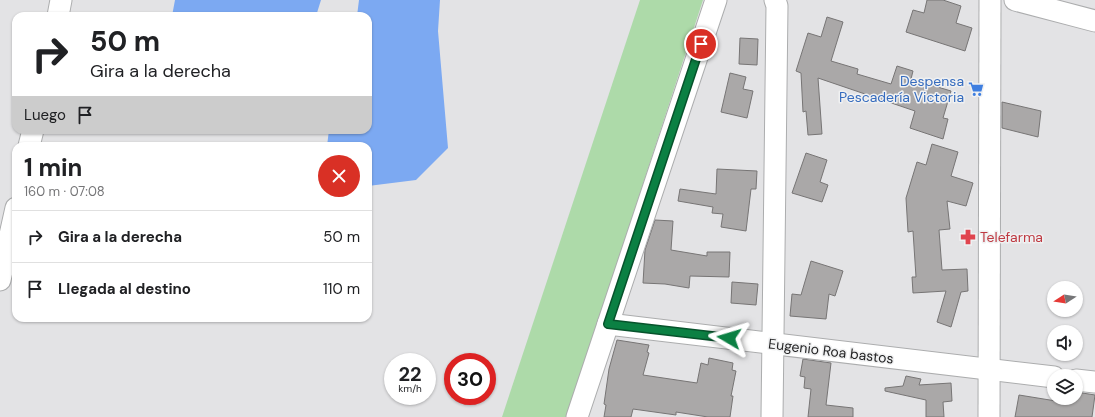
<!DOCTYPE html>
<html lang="es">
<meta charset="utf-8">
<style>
:root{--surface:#fff;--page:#f6f6f6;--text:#202124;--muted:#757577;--line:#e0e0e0}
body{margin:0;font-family:"DM Sans",sans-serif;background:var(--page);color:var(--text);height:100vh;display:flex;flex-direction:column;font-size:15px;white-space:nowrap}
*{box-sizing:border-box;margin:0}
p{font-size:13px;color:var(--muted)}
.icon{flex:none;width:22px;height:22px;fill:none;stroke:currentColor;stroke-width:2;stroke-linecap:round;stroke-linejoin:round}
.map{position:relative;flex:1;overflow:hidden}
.side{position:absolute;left:12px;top:142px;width:360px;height:180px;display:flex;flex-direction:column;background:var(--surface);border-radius:12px;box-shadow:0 1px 3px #0004}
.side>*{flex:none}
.top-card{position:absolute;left:12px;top:12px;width:360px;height:122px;border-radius:12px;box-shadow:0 1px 3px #0004;background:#fff;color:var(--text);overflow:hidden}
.needle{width:26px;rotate:258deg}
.tools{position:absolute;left:1047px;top:281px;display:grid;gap:8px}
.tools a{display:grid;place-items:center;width:36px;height:36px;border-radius:50%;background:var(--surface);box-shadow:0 1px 3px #0004;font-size:20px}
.speed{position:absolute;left:384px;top:353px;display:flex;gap:8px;font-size:20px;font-weight:700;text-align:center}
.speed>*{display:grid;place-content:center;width:52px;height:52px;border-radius:50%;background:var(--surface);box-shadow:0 1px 3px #0004;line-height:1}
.speed small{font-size:10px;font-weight:400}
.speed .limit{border:6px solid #d22;background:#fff;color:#111}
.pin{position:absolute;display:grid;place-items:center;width:34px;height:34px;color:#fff;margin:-17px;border:2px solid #fff;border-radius:50%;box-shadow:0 1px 4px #0007}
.me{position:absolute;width:44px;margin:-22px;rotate:277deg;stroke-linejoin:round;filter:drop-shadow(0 0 3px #0008)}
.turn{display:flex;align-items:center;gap:14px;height:84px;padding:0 12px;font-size:18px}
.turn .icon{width:52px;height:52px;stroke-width:2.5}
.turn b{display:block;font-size:28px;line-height:34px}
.then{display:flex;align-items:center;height:38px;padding:0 12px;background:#0003;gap:8px;font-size:15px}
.round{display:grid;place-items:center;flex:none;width:42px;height:42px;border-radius:21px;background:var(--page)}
.summary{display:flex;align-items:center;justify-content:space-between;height:68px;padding:0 12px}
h1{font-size:24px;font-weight:700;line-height:30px}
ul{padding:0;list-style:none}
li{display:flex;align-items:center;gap:12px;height:52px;padding:0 12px;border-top:1px solid var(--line)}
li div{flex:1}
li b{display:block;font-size:15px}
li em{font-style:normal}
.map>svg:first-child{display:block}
.green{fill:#addaa9}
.water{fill:#7ca9f2}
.building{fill:#aaa8a8;stroke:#777575}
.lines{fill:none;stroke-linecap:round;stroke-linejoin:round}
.minor-casing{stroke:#acadae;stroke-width:23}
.minor{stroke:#fff;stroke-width:21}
.route-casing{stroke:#07532c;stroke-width:10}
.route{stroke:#0b8043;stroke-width:7}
.labels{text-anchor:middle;stroke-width:3;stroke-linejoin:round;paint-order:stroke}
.shop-label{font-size:14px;fill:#366cbe;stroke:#f0f1f2;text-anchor:end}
.health-label{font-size:14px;fill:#be3a42;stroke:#f0f1f2;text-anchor:start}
.street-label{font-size:14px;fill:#242425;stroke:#f0f1f2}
</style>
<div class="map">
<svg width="1095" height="417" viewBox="0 0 1095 417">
<rect width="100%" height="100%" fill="#e3e3e5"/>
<path class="green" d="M 640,0 L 703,0 L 567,417 L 502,417 Z"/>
<g class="water">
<path d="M 175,0 L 321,0 L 316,16 L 172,16 Z"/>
<path d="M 359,0 L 440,0 L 438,31 L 448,148 L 416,180 L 368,186 L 368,146 L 327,146 L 329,130 L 368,130 L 368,16 L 357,16 Z"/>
</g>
<g class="building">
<path d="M 927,0 L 943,0 L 961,6 L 956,23 L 972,28 L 965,51 L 906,32 L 913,10 L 924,13 Z"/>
<path d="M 827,17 L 843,22 L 831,61 L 858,69 L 857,74 L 891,84 L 897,66 L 913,71 L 911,79 L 951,91 L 943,118 L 948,119 L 943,139 L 910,128 L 915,111 L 818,78 L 822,134 L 808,135 L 806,111 L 803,112 L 801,73 L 796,71 L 808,33 L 821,37 Z"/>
<path d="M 740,38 L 758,39 L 757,65 L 739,64 Z"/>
<path d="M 730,73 L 746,77 L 743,89 L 753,91 L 747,118 L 721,112 Z"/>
<path d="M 1002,102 L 1041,111 L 1038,137 L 1002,128 Z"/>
<path d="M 932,144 L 958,152 L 951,176 L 973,183 L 966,206 L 947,201 L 950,229 L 939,230 L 942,270 L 967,269 L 968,291 L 961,292 L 951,327 L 937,322 L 946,291 L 913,293 L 912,277 L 916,277 L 913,231 L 908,232 L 906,198 L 917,162 L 926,165 Z"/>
<path d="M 806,153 L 827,160 L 820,182 L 828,185 L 822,202 L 792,193 Z"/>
<path d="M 717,169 L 757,171 L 756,189 L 751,189 L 746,231 L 721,227 L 723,214 L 712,213 L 713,207 L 678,201 L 680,189 L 716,194 Z"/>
<path d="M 655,220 L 673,221 L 671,250 L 707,256 L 707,252 L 730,252 L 729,277 L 690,276 L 689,288 L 665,284 L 643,283 L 645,250 Z"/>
<path d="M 811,261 L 843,271 L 835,296 L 829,294 L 826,319 L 790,316 L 792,294 L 801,295 Z"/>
<path d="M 732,282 L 758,284 L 756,305 L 731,303 Z"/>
<path d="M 617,340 L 649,345 L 647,352 L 649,353 L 643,375 L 697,383 L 701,363 L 708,365 L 709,358 L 733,363 L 732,370 L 736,371 L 731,396 L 733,396 L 730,417 L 708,417 L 676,412 L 676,415 L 633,409 L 631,417 L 604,417 L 606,405 L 604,404 L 609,369 Z"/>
<path d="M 803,359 L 831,363 L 826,405 L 853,408 L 853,417 L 808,417 L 811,389 L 804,388 L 805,377 L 800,376 Z"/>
<path d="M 906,376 L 921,379 L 919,385 L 951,383 L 952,401 L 943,402 L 944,417 L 926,417 L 926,400 L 885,391 L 885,388 L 903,386 Z"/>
<path d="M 1076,392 L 1095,395 L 1092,417 L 1015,417 L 1019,395 L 1056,401 L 1057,398 L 1076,398 Z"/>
</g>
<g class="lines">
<g class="minor-casing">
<g id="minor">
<path d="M 1015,0 L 1095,21"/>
<path d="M 58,16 L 61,0"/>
<path d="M 29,146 L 33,130"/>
<path d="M 0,280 L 16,208"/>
<path d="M 608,324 L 1054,377"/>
<path d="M 1076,380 L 1095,382"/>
<path d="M 577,417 L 716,0"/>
<path d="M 772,417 L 777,6 L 775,0"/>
<path d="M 989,417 L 990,0"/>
</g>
</g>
<use href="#minor" class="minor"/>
</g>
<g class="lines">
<g class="route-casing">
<path id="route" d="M 701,44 L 608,324 L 729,338"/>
</g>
<use href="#route" class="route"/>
</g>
<defs>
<g id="supermarket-bare" transform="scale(1.2)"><path d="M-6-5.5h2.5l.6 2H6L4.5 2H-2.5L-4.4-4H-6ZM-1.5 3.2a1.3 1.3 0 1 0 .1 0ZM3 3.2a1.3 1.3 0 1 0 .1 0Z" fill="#3f7fe0" stroke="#f0f1f2" stroke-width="2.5" paint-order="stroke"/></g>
<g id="pharmacy-bare" transform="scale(1.2)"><path d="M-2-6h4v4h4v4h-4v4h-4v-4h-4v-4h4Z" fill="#e0444e" stroke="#f0f1f2" stroke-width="2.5" paint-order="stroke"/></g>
</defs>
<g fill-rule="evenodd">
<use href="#supermarket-bare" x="976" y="89"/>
<use href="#pharmacy-bare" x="968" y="237"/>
</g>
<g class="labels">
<g class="shop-label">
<text x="964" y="86">Despensa<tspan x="964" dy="16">Pescadería Victoria</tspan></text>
</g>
<g class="health-label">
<text x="980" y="242">Telefarma</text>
</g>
<g class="street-label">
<text transform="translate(831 351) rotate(7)" y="5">Eugenio Roa bastos</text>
</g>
</g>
</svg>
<div class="tools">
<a><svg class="needle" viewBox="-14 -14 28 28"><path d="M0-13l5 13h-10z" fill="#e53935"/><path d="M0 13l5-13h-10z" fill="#757577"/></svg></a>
<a><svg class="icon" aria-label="sound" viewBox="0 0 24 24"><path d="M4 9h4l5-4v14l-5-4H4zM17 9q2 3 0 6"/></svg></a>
<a><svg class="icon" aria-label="layers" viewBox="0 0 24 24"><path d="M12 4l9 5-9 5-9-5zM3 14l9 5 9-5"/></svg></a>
</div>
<div class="speed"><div>22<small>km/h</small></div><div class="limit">30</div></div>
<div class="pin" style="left:701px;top:44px;background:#d93025"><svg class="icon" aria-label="arrive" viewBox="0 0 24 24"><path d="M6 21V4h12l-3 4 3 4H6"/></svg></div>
<svg class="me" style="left:729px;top:338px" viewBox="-20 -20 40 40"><path d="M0-17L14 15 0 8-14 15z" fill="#0b8043" stroke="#fff" stroke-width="4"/></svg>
<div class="top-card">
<div class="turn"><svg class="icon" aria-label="right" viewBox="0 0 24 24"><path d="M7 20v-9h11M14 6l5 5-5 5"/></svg><div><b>50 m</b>Gira a la derecha</div></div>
<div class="then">Luego<svg class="icon" aria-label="arrive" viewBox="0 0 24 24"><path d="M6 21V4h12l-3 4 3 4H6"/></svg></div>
</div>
<section class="side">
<div class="summary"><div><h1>1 min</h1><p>160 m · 07:08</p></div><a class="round" style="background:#d93025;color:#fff"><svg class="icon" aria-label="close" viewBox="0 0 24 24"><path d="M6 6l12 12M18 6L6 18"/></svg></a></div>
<ul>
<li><svg class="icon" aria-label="right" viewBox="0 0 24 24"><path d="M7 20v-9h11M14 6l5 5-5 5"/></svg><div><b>Gira a la derecha</b></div><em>50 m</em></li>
<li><svg class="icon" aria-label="arrive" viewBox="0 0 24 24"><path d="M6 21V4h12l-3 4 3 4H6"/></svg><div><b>Llegada al destino</b></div><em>110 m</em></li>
</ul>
</section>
</div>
